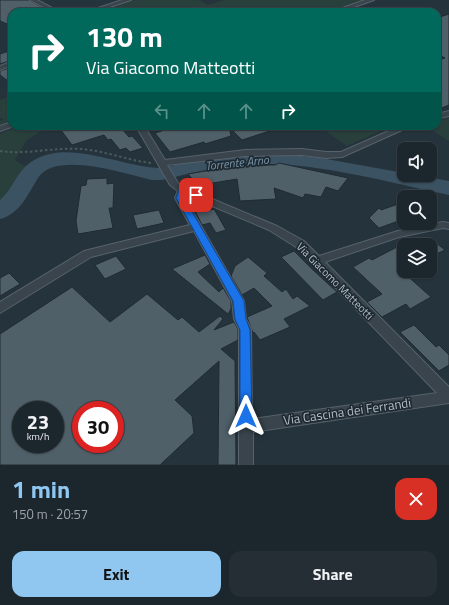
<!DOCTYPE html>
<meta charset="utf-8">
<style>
:root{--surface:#1c262d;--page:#252e35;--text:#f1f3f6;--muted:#a0a5aa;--line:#3a4349;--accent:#8fc7f1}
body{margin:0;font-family:"Titillium Web",sans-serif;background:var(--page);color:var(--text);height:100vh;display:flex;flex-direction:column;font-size:15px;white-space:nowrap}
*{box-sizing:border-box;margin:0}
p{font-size:13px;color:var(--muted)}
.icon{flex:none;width:22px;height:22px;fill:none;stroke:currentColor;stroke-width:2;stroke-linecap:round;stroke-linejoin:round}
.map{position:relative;height:465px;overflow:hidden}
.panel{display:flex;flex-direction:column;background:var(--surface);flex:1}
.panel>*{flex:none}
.guide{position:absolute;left:8px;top:8px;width:433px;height:122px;border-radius:12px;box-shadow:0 1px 3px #0004,0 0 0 1px var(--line);background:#00695c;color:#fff;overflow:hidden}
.fabs{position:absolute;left:397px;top:142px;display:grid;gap:8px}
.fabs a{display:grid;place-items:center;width:40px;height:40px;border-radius:8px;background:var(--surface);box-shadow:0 1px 3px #0004,0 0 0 1px var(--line);font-size:20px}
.speed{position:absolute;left:12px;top:401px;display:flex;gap:8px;font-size:20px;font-weight:700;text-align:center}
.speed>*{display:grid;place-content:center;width:52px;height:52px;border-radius:50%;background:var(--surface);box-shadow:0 1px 3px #0004,0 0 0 1px var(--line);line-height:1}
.speed small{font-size:10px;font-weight:400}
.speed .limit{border:6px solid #d22;background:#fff;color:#111}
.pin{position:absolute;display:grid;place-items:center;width:34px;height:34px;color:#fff;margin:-17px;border-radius:8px;box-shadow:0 2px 6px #0006}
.me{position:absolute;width:44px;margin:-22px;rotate:0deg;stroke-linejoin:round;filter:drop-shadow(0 0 3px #0008)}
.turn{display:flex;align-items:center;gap:14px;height:84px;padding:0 12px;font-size:18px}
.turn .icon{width:52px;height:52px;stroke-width:2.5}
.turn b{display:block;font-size:28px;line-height:34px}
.lanes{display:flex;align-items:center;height:38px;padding:0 12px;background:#0003;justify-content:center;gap:20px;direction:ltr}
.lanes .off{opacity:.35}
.round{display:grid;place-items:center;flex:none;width:42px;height:42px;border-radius:12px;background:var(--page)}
.head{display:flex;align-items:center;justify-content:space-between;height:68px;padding:0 12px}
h1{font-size:24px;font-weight:700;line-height:30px;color:var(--accent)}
.primary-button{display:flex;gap:8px;margin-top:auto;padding:8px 12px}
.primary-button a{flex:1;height:46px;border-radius:12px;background:var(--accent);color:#111;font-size:16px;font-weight:700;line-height:46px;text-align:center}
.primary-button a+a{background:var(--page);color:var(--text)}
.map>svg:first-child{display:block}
.green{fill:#283f3c}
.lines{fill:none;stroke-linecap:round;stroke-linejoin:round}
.river{fill:#3a5262;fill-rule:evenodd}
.building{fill:#506069;stroke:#202b33;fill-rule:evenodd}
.street-casing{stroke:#57626a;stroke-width:2}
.path{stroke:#475b5a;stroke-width:2;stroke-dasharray:2.5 2.5;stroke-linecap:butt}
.street{fill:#39444c;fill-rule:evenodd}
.route{fill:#1a73e8;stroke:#114b97}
.labels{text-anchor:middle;stroke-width:3.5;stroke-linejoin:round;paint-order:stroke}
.street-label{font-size:11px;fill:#b4bfc7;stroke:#1e2931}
.water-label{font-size:12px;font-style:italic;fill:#7795a9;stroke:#1e2931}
.near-street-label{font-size:13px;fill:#b4bfc7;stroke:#1e2931}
</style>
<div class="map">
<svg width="449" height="465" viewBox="0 0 449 465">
<rect width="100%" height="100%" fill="#25333c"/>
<g class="green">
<path d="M 134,0 L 199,0 L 208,5 L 224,0 L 364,0 L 327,12 L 152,12 L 147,9 C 134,13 127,15 116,6 Z"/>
<path d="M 12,87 L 12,121 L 0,126 L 0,121 L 4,119 L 0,118 L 0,100 L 10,96 L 6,90 Z"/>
<path d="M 449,118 L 449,141 L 425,126 L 437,126 L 437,122 Z"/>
<path d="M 19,126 L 50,126 L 27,140 L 15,160 L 26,167 L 0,205 L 0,134 Z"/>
<path d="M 319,126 L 392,126 L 347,146 Z"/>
</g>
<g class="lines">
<path class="river" d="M 263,152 L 321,158 L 404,173 L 404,175 L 416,175 L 449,181 L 449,195 C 386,182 316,162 251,164 C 220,165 190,174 161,180 L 152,180 C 126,174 55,150 38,178 C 28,194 20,214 0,219 L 0,200 C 13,189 17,171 31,162 C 68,137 122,168 161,168 L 219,156 Z"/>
</g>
<g class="building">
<path d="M 0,0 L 29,0 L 50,12 L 12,12 L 12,26 L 0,21 Z"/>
<path d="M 449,14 L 449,105 L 437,110 L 437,61 L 445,58 L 437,54 L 437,18 Z"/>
<path d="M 12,50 L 12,60 L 0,64 L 0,54 Z"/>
<path d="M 12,67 L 12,84 L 0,75 L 0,71 Z"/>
<path d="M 58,126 L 124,126 L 125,128 L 122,129 L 129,137 L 132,136 L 143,148 L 130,152 L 126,148 L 120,150 L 111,139 L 108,140 L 104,135 L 72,145 Z"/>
<path d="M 166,126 L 229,126 L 231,136 L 205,144 L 204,142 L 170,152 L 155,133 L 168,129 Z"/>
<path d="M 249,126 L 279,126 L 279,128 L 242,140 L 233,131 Z"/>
<path d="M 279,163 L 348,178 L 338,191 L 326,187 L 321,197 L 305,194 L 303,198 L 274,188 L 276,199 L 240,201 L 237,179 L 201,185 L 200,183 L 196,183 L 188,174 L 241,165 L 275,165 Z"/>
<path d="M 107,178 L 107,184 L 114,183 L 113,208 L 109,208 L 113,228 L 78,234 L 76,221 L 81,186 L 86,185 L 87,179 Z"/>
<path d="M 404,202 L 404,219 L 379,228 L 369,218 L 379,208 L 381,210 Z"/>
<path d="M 209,207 L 211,210 L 214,209 L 226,230 L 216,233 L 210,223 L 202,225 L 195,211 Z"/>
<path d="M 159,210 L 164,223 L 137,229 L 133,215 Z"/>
<path d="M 430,238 L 445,250 L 430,257 Z"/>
<path d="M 397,247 L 404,253 L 404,273 L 431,297 L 410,309 L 406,304 L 382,317 L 367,302 L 382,294 L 353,267 L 369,258 L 372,260 Z"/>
<path d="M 294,251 L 312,269 L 337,292 L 323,300 L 281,257 Z"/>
<path d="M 205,255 L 210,264 L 198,272 L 219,292 L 223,288 L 231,301 L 231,309 L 228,314 L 172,269 Z"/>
<path d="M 116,256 L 126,269 L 105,279 L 95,265 Z"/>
<path d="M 248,257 L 267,273 L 264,276 L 282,292 L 286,289 L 293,299 L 297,296 L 310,306 L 284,319 L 290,327 L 260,340 L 254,332 L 253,333 L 247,317 L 272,306 L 254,288 L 242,295 L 231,276 L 235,266 Z"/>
<path d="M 9,273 L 20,284 L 0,296 L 0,278 Z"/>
<path d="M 72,287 L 110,322 L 147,294 L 178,320 L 182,317 L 199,332 L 220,316 L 223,319 L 214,330 L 234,322 L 238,329 L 238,340 L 221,349 L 235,361 L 236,465 L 218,465 L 219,361 L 175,400 L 192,416 L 194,433 L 160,465 L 0,465 L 0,334 ZM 21,410 L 55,410 L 55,444 L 21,444 ZM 81,410 L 115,410 L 115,444 L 81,444 Z"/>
<path d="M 414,325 L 436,347 L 439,345 L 449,355 L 449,365 L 439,371 L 400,332 Z"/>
</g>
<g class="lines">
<g class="street-casing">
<g id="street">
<path d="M 30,0 L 37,0 L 60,12 L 53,12 Z"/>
<path d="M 122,0 L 131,0 L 95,12 L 86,12 Z"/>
<path d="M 365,0 L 374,0 L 340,12 L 331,12 Z"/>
<path d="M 12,61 L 12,65 L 0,70 L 0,66 Z"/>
<path d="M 449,111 L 449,116 L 437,119 L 437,114 Z"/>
<path d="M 12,122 L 12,126 L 14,126 L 0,131 L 0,126 Z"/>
<path d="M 136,126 L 144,126 L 165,160 L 245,150 L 302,149 L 326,152 L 341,152 L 400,126 L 411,126 L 342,157 L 326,158 L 302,155 L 245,156 L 167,165 L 178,183 L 186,188 L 277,226 L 304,241 L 319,256 L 398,231 L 443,222 L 449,223 L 449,229 L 443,228 L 399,237 L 325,262 L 449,387 L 449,403 L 253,432 L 253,465 L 239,465 L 239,329 L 234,319 L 232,301 L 194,231 L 91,257 L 0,313 L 0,302 L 84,251 L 190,225 L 175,198 L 178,191 L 170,185 ZM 186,195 L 269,230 L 296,247 L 437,393 L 252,419 L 251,329 L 246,319 L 244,301 L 185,198 Z"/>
</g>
</g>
<path class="path" d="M 0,151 C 27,155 54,147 81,149 C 105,151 127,160 151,163"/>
<use href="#street" class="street"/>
</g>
<path class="route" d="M 183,187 L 200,195 L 196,198 L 186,194 L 184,198 L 244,301 L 246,319 L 250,330 L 252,416 L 250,420 L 246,422 L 242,420 L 240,416 L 240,330 L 235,319 L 233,301 L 176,198 L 179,190 Z"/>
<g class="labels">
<g class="street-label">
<text transform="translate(335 281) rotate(45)" y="4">Via Giacomo Matteotti</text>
</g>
<g class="water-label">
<text transform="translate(237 163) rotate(-6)" y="4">Torrente Arno</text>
</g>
<g class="near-street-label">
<text transform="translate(347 411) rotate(-8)" y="5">Via Cascina dei Ferrandi</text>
</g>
</g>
</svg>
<div class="fabs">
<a><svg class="icon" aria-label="sound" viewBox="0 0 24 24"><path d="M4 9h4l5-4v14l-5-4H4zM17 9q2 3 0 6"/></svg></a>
<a><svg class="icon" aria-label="search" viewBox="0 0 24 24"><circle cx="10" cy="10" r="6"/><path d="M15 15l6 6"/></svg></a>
<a><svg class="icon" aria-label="layers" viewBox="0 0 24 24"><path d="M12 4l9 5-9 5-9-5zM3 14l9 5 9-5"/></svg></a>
</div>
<div class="speed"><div>23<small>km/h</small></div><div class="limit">30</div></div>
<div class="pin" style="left:196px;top:195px;background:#d93025"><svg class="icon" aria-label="arrive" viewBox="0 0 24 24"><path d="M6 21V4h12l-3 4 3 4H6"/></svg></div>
<svg class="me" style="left:246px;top:416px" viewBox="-20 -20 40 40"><path d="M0-17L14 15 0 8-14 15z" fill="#1a73e8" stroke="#fff" stroke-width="4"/></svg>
<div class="guide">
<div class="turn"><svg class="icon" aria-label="right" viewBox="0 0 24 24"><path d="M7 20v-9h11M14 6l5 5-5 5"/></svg><div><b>130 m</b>Via Giacomo Matteotti</div></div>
<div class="lanes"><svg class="icon off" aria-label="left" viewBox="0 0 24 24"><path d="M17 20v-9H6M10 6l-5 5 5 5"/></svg><svg class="icon off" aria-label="ahead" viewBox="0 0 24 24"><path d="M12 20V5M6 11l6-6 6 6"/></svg><svg class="icon off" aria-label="ahead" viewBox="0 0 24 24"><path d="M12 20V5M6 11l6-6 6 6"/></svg><svg class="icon" aria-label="right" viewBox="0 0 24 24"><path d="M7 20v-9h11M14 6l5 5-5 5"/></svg></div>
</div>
</div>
<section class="panel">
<div class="head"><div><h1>1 min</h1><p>150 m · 20:57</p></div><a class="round" style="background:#d93025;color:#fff"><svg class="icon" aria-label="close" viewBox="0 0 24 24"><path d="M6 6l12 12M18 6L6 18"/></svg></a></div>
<div class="primary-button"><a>Exit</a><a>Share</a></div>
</section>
